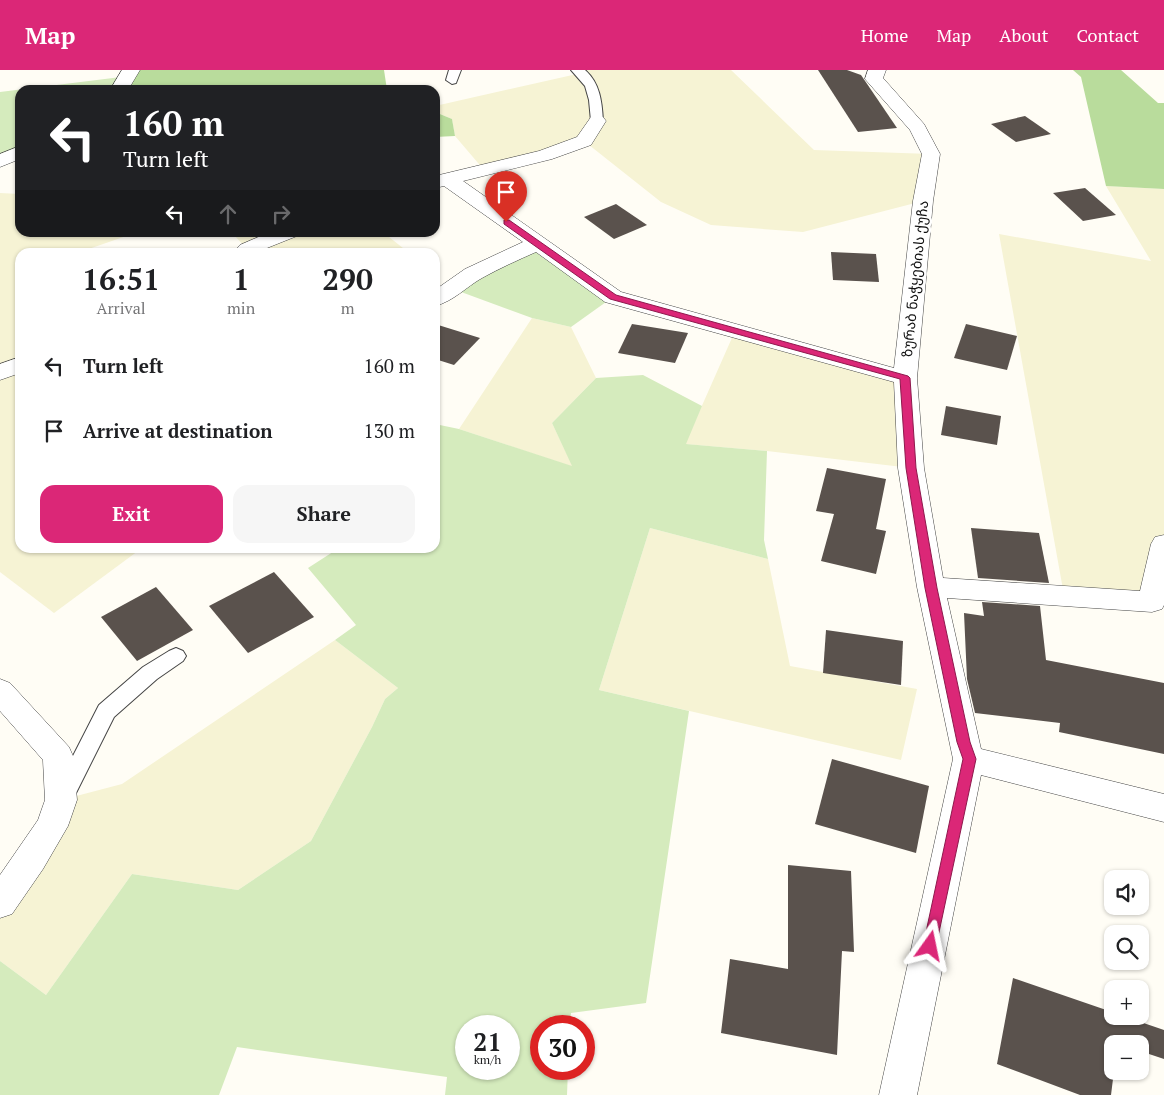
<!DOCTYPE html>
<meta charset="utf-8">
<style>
:root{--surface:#fff;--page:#f6f6f6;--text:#202124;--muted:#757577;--accent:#db2777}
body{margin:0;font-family:"PT Serif","Noto Sans Georgian",serif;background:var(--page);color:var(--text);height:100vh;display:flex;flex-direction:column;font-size:19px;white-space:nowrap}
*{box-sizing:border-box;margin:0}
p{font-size:16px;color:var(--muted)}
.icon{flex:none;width:28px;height:28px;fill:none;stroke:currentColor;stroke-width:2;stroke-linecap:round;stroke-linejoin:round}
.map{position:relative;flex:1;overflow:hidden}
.panel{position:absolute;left:15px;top:178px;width:425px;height:305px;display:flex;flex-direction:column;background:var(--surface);border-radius:15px;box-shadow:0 1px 4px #0004}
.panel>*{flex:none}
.banner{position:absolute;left:15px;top:15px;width:425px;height:152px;border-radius:15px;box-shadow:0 1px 4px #0004;background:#202124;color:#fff;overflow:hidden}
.tools{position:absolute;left:1104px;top:800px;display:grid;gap:10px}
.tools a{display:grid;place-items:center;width:45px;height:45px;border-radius:10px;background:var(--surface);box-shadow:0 1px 4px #0004;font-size:25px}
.speed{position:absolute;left:455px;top:945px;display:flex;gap:10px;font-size:25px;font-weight:700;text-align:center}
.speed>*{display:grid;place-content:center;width:65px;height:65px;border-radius:50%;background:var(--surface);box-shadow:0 1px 4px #0004;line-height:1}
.speed small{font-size:12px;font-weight:400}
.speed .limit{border:8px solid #d22;background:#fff;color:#111}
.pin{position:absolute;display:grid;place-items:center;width:42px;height:42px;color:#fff;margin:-51px -21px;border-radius:50% 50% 50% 0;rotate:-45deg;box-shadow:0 0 5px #0007}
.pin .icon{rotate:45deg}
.me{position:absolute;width:55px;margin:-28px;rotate:12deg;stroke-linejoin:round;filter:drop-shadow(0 0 4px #0008)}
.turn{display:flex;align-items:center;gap:18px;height:105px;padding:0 25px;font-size:22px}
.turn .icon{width:65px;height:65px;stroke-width:2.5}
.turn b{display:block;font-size:35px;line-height:42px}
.lanes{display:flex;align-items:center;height:48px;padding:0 25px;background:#0003;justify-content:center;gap:25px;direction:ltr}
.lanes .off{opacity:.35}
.eta{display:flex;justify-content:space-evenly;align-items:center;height:85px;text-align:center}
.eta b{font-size:30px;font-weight:600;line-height:35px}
.primary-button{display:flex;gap:10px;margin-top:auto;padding:10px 25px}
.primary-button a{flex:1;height:58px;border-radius:15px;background:var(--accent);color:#fff;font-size:20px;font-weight:600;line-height:58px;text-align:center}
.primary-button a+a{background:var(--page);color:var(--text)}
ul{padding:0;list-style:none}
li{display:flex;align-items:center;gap:15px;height:65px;padding:0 25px}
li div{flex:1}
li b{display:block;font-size:19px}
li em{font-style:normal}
header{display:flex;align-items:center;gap:30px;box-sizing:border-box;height:70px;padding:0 25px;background:var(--accent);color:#fff}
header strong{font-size:24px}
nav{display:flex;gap:28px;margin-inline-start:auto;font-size:18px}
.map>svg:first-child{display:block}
.farmland{fill:#f6f3d4}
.green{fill:#d5ebbd;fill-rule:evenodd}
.forest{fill:#b9dc9c}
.building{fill:#5a524d}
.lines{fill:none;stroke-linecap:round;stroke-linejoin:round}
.lane-casing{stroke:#444;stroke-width:2}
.street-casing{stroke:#444;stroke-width:1}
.lane{fill:#fff;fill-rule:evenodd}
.street{fill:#fff;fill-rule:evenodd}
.route{fill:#db2777;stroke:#8e194d}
.labels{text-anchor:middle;stroke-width:5;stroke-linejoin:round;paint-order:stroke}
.street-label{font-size:14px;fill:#111;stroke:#fff}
</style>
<header>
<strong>Map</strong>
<nav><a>Home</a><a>Map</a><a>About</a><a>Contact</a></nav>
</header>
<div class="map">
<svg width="1164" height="1025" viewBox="0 0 1164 1025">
<rect width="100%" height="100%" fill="#fffdf5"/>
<g class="farmland">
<path d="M 572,0 L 731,0 L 814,80 L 931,84 L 923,131 L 803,162 L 711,155 L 661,132 L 584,71 L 484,100 L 455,66 L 452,49 L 435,42 L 435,36 L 577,4 Z"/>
<path d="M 1106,116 L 1164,119 L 1164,474 L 1152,532 L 1064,525 L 999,164 L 1151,191 Z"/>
<path d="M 0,123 L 20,124 L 20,162 L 135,163 L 80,182 L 20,182 L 20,478 L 142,478 L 54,543 L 0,502 Z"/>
<path d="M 232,163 L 384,163 L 408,182 L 250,182 Z"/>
<path d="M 532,248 L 571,257 L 596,308 L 552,353 L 573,397 L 459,359 Z"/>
<path d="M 735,261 L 905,308 L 911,398 L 767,381 L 685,374 Z"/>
<path d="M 650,458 L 768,489 L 790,596 L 917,619 L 901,690 L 599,620 Z"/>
<path d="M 335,570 L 398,618 L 385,629 L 372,657 L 311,771 L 238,820 L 132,804 L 46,925 L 0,891 L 0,833 L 61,730 L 122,714 Z"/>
</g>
<g class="green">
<path d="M 129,6 L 121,20 L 20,20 L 20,80 L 0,88 L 0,22 Z"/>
<path d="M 536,174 L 613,227 L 571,257 L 532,248 L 453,219 Z"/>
<path d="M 643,305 L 702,336 L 686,374 L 767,381 L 764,470 L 768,489 L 650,458 L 599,620 L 689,641 L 646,933 L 571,943 L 570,956 L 541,956 L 541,999 L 568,999 L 567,1025 L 445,1025 L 447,1007 L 237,977 L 219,1025 L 0,1025 L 0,891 L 46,925 L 132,804 L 238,820 L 311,771 L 372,657 L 385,629 L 398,618 L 335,570 L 356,555 L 308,498 L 339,478 L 435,478 L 435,354 L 459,359 L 572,396 L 552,353 L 596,308 ZM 509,956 L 509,999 L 466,999 L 466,956 Z"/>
</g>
<g class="forest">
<path d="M 135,0 L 384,0 L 387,20 L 121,20 Z"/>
<path d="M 1073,0 L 1121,0 L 1158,33 L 1164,33 L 1164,119 L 1106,116 L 1081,7 Z"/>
<path d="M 435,42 L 452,49 L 455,66 L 435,67 Z"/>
</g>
<g class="building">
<path d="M 818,0 L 847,0 L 861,5 L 897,58 L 858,62 Z"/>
<path d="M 1025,46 L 1051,64 L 1016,72 L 991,54 Z"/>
<path d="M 1085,118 L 1116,145 L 1083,151 L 1053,123 Z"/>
<path d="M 616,134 L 647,155 L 614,169 L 584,147 Z"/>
<path d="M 831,182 L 876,184 L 879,212 L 833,210 Z"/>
<path d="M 435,254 L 480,268 L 454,295 L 435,289 Z"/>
<path d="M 632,254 L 688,263 L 675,293 L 618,283 Z"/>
<path d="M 966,254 L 1017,266 L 1007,300 L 954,288 Z"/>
<path d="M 946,336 L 1001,346 L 997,375 L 941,365 Z"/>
<path d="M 827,398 L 886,409 L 876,459 L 886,461 L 876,504 L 821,491 L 834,444 L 816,441 Z"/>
<path d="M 971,458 L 1039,463 L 1049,513 L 978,508 Z"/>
<path d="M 274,502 L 314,547 L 248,583 L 209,536 Z"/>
<path d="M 156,517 L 193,560 L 137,591 L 101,547 Z"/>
<path d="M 982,532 L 1040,536 L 1046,590 L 1164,613 L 1164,684 L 1059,662 L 1060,653 L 975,643 L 967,609 L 964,543 L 984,546 Z"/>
<path d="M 826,560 L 903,571 L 901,615 L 823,603 Z"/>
<path d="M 832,689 L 929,716 L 916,783 L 815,754 Z"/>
<path d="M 788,795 L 851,801 L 854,882 L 842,881 L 837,985 L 721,963 L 730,889 L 788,899 Z"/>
<path d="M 1013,908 L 1112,942 L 1112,946 L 1123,946 L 1164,960 L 1164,989 L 1140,981 L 1140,974 L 1112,974 L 1114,1001 L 1111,1025 L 1080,1025 L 997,994 Z"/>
</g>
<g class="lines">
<g class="lane-casing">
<g id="lane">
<path d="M 449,0 L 461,0 L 456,13 L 452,14 L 446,10 Z"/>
<path d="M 571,0 L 585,0 C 600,13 602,32 603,51 L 601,54 L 597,55 L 591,51 L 589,30 L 585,16 Z"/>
<path d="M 176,578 L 183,581 L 186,586 L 183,591 L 157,609 L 114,647 L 71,733 L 63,736 L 55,733 L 52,727 L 99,635 L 143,597 L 169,581 Z"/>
</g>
</g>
<g class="street-casing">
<g id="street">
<path d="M 122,0 L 140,0 L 128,20 L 110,20 Z"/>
<path d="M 868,0 L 886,0 L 883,8 L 924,54 L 940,84 L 933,131 L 917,308 L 924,398 L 943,508 L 1140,521 L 1151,474 L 1155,467 L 1164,465 L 1164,535 L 1162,539 L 1152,542 L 947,528 L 981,679 L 1164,724 L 1164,752 L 981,705 L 917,1025 L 879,1025 L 953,689 L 917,517 L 898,398 L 894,312 L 605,232 L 536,182 C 518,190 500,198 482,208 C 466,217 454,231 435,236 L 435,220 L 465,199 L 523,172 L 444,116 L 435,118 L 435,106 L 539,81 L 577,67 L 591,47 L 597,46 L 603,47 L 606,51 L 591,75 L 552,89 L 463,111 L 621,222 L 894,298 L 913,131 L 922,84 L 910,60 L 865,9 Z"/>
<path d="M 20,76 L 20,89 L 0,97 L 0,84 Z"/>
<path d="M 270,162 L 300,162 L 297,166 L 257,182 L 234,182 L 240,175 Z"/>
<path d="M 20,287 L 20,303 L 0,310 L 0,294 Z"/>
<path d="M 0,609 L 10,613 L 69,677 L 73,686 L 77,730 L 68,756 L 43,799 L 12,844 L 0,848 L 0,805 L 38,750 L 45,730 L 43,690 L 0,641 Z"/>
</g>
</g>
<use href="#lane" class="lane"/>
<use href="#street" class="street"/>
</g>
<path class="route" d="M 504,150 L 509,150 L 616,225 L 908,306 L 910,308 L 916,398 L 937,518 L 970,672 L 976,689 L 935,881 L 930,883 L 925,881 L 923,876 L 963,689 L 957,672 L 925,518 L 906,398 L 900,309 L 610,229 L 504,154 Z"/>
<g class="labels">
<g class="street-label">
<text transform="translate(915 209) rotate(-84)" y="5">ზურაბ ნაჭყებიას ქუჩა</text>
</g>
</g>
</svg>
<div class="tools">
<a><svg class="icon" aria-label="sound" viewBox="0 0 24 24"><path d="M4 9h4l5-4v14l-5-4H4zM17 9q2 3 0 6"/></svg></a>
<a><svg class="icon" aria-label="search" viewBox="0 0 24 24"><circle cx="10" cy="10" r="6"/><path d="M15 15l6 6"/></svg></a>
<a>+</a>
<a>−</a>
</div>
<div class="speed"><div>21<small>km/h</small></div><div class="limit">30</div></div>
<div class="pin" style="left:506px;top:152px;background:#d93025"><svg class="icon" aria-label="arrive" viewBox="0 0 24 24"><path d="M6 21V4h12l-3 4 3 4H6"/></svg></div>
<svg class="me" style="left:930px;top:876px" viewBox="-20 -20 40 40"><path d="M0-17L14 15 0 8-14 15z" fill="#db2777" stroke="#fff" stroke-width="4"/></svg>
<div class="banner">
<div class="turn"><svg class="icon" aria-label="left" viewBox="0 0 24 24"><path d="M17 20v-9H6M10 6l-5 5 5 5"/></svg><div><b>160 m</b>Turn left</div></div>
<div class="lanes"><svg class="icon" aria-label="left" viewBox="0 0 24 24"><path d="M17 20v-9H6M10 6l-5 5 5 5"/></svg><svg class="icon off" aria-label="ahead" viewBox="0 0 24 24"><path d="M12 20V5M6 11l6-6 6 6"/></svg><svg class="icon off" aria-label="right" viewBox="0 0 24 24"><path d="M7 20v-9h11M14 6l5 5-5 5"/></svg></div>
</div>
<section class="panel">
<div class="eta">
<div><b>16:51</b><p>Arrival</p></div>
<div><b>1</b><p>min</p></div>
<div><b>290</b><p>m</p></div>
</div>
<ul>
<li><svg class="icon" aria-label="left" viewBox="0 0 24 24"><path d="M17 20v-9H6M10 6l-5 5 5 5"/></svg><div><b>Turn left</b></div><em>160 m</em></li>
<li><svg class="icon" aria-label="arrive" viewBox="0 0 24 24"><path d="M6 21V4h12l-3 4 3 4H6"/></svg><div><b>Arrive at destination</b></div><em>130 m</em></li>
</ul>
<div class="primary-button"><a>Exit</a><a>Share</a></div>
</section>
</div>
